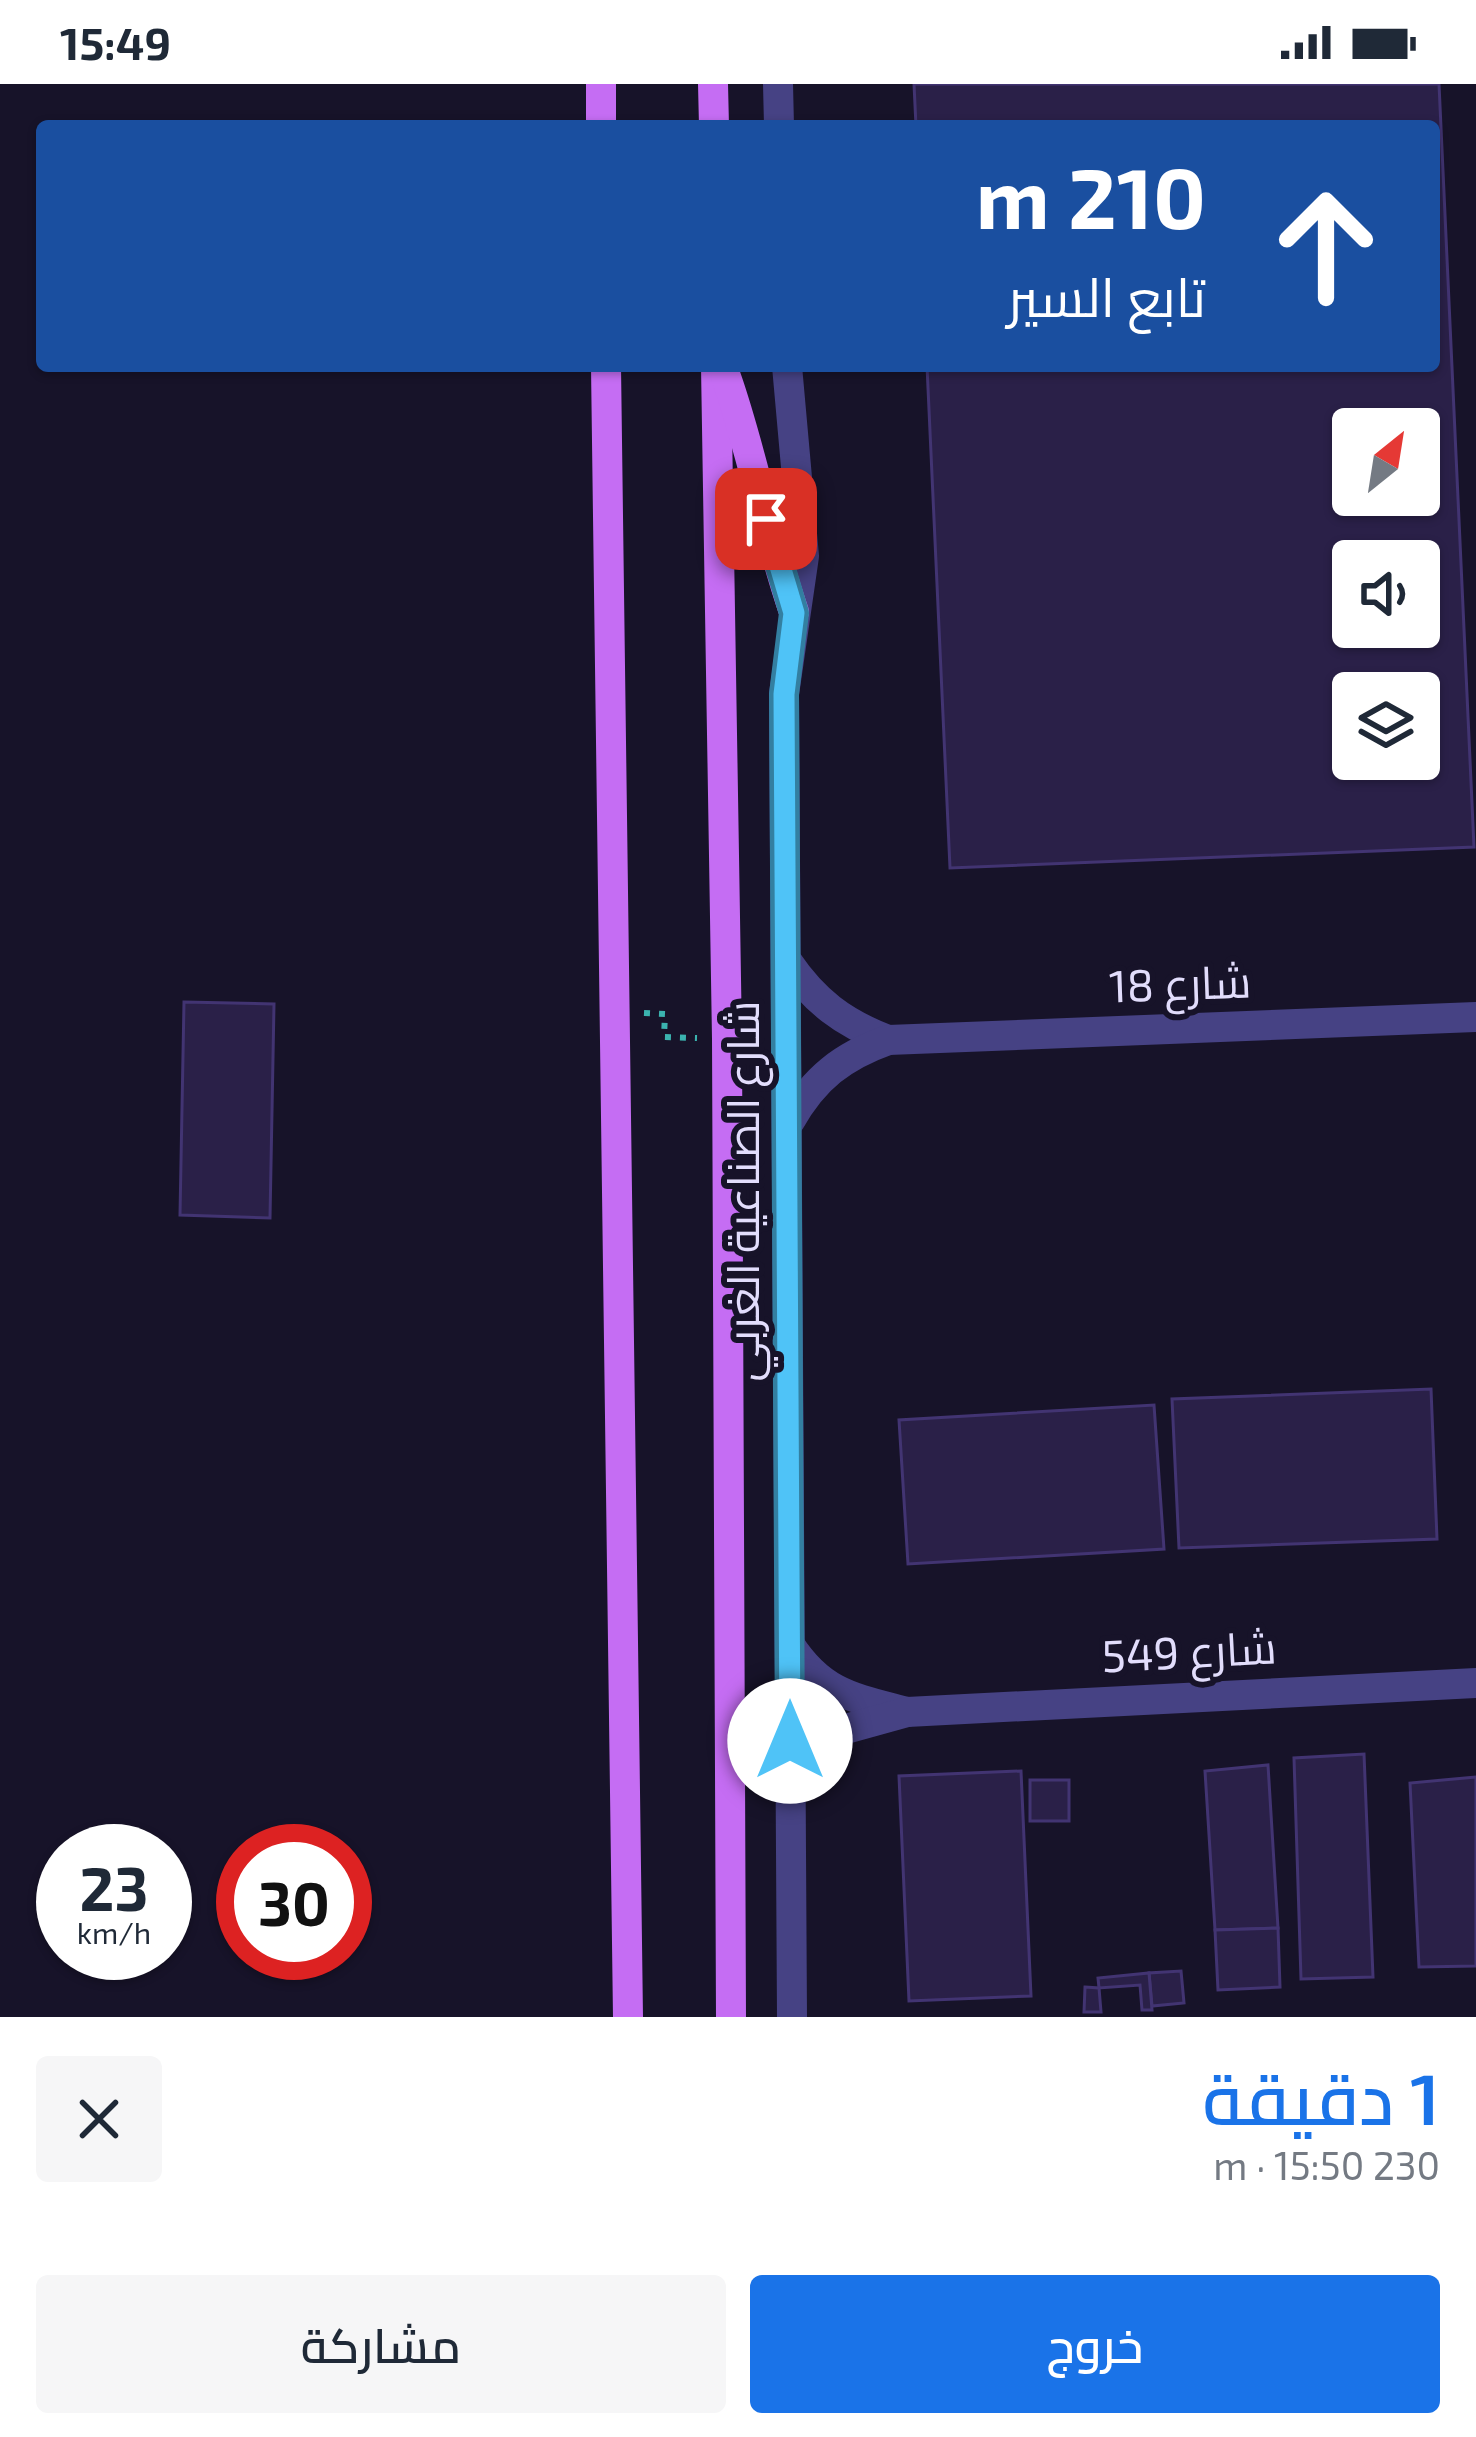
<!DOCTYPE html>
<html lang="ar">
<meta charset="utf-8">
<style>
:root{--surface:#fff;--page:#f6f6f7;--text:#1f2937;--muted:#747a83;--accent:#1a73e8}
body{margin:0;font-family:"Exo 2",Cairo,sans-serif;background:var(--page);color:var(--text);direction:rtl;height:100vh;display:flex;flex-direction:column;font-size:45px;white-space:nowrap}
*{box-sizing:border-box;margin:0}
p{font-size:39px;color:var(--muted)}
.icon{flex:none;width:66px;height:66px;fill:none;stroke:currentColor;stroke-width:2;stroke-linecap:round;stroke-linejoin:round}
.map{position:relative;height:1933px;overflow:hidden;direction:ltr}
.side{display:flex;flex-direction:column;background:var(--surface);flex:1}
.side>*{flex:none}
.top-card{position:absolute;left:36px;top:36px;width:1404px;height:252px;border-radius:12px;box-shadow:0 3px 9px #0004;direction:rtl;background:#1a4fa0;color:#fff;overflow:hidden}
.needle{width:78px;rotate:30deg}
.buttons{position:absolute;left:1332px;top:324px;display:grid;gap:24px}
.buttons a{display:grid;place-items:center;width:108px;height:108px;border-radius:12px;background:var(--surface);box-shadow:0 3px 9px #0004;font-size:60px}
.speed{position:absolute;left:36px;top:1740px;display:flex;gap:24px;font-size:60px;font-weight:700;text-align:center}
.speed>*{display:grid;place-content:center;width:156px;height:156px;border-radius:50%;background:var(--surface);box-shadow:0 3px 9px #0004;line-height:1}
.speed small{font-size:30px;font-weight:400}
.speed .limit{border:18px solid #d22;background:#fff;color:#111}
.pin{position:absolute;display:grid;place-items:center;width:102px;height:102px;color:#fff;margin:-51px;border-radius:24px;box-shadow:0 6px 18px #0006}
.me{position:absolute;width:132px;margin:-66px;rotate:0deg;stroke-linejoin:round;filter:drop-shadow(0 0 9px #0008)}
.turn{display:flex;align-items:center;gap:42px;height:252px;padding:0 36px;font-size:54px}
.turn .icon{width:156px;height:156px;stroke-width:2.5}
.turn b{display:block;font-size:84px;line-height:102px}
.round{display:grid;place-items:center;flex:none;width:126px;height:126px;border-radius:12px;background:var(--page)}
.head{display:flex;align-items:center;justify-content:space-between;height:204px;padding:0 36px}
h1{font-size:72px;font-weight:600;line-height:90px;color:var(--accent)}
.action{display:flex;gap:24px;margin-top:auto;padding:24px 36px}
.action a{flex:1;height:138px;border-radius:12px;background:var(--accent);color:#fff;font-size:48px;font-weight:600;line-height:138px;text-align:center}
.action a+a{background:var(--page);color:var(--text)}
.status{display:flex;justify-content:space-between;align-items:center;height:84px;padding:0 60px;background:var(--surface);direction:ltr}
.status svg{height:33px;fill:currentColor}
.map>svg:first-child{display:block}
.building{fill:#2a2048;stroke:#423472;stroke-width:3;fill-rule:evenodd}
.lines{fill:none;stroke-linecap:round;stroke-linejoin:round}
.path{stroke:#3bb3af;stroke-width:6;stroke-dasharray:6 9;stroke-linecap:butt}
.minor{stroke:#464284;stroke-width:30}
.primary{stroke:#c56df3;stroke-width:30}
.route-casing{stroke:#337fa1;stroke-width:30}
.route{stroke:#4fc3f7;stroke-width:21}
.labels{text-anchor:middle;stroke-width:12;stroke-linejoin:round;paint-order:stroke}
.street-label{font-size:45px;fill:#e2ddfc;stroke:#171329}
</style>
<div class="status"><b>15:49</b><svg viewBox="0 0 49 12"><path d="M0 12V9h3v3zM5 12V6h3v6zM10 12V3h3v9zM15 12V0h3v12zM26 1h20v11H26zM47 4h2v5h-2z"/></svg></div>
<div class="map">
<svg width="1476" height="1933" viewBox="0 0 1476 1933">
<rect width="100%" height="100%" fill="#171329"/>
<g class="building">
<path d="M 914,0 L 1439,0 L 1474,763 L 950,784 L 927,282 L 1434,282 L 1434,42 L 916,42 ZM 1353,345 L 1419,345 L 1419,411 L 1353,411 ZM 1353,477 L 1419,477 L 1419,543 L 1353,543 ZM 1353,609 L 1419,609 L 1419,675 L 1353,675 Z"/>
<path d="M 184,918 L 274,920 L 270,1134 L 180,1131 Z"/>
<path d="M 1431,1305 L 1437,1455 L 1179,1464 L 1172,1315 Z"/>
<path d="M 1154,1321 L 1164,1465 L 908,1480 L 899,1336 Z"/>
<path d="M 1364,1670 L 1373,1893 L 1301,1895 L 1294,1674 Z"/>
<path d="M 1268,1681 L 1278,1844 L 1215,1846 L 1205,1687 Z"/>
<path d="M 1021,1687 L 1031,1912 L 909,1917 L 899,1692 Z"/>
<path d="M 1476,1693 L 1476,1882 L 1419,1883 L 1410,1699 Z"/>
<rect x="1030" y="1696" width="39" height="41"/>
<path d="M 1278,1844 L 1280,1903 L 1218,1906 L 1215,1846 Z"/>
<path d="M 1181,1887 L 1184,1919 L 1152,1922 L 1149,1889 Z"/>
<path d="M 1149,1889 L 1152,1926 L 1142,1926 L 1140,1901 L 1099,1904 L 1098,1894 Z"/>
<path d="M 1085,1903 L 1099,1904 L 1101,1928 L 1084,1928 Z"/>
</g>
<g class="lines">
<path class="path" d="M 644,929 L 665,930 L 664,953 L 697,954"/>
<g class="minor">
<path d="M 778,0 L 779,42"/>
<path d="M 787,282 L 804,472 L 784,610 L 792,1933"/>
<path d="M 787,877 C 814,917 843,939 888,956"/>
<path d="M 790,1037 C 814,994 843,972 888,956 L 1476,933"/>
<path d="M 790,1561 C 822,1610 854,1614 907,1628"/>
<path d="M 790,1705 L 819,1660 L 842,1646 L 907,1628 L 1476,1599"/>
</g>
<g class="primary">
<path d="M 601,0 L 601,42"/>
<path d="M 713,0 L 714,42"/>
<path d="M 606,282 L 628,1933"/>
<path d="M 716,282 L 727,955 L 731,1933"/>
<path d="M 726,293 C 753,370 767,451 794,528"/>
</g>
</g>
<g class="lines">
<g class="route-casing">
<path id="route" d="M 766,435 L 794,529 L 784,610 L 790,1657"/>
</g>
<use href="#route" class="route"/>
</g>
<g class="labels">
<g class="street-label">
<text transform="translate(1180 900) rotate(-2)" y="16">شارع 18</text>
<text transform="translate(743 1107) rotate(-90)" y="16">شارع الصناعية الغربي</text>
<text transform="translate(1189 1568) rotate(-3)" y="16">شارع 549</text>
</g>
</g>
</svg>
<div class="buttons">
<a><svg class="needle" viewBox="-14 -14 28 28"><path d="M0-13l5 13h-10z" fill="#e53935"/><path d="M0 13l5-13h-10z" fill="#747a83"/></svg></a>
<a><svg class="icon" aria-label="sound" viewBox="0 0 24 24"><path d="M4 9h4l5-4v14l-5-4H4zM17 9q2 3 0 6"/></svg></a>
<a><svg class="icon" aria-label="layers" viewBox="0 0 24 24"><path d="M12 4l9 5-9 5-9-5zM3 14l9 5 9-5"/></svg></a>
</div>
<div class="speed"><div>23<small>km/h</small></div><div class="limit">30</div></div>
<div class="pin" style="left:766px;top:435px;background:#d93025"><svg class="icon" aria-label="arrive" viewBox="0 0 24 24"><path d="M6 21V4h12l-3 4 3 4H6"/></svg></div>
<svg class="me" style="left:790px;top:1657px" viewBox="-20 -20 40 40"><circle r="19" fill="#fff"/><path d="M0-13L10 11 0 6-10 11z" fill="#4fc3f7"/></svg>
<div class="top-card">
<div class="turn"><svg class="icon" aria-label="ahead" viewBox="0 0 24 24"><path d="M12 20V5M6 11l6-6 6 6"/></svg><div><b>210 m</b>تابع السير</div></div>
</div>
</div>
<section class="side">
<div class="head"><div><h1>1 دقيقة</h1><p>230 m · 15:50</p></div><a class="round"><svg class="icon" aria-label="close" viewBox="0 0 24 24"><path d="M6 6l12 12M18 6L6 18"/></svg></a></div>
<div class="action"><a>خروج</a><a>مشاركة</a></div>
</section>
